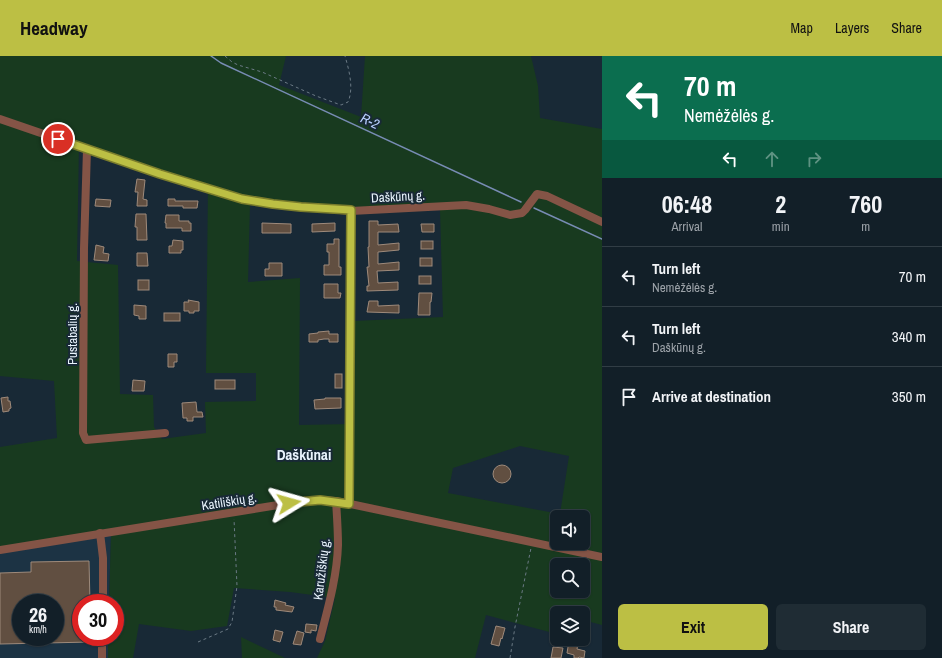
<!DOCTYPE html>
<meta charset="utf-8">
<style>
:root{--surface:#121f28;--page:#1f2c34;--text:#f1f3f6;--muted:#9ca2a8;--line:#313d45;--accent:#bcbf44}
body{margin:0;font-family:"Archivo Narrow",sans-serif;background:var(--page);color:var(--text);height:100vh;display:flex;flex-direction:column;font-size:15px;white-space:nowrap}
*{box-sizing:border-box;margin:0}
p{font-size:13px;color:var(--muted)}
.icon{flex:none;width:22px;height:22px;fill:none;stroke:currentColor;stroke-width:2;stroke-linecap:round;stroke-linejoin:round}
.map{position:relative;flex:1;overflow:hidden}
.sheet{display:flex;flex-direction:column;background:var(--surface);width:340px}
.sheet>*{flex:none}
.hud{background:#0b6e4f;color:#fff;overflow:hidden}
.buttons{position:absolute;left:550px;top:454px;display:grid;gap:8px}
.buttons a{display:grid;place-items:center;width:40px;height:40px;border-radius:6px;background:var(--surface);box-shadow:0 1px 3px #0004,0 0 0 1px var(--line);font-size:20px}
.speed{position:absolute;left:12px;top:538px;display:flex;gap:8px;font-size:20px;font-weight:700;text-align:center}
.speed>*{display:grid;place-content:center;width:52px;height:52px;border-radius:50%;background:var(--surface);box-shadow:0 1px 3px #0004,0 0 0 1px var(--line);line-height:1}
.speed small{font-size:10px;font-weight:400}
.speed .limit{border:6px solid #d22;background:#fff;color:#111}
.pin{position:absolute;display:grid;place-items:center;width:34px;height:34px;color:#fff;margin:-17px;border:2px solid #fff;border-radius:50%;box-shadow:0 1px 4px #0007}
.me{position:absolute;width:44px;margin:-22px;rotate:82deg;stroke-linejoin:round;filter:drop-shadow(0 0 3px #0008)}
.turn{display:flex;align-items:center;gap:14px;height:84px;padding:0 16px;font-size:18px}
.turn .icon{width:52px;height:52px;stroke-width:2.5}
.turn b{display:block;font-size:28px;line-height:34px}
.lanes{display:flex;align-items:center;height:38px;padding:0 16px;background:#0003;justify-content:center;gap:20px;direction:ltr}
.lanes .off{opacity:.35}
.eta{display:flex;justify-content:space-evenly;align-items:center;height:68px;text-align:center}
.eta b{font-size:24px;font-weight:700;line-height:28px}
.primary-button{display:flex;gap:8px;margin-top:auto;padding:8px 16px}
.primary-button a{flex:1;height:46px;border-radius:6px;background:var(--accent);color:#111;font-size:16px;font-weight:700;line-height:46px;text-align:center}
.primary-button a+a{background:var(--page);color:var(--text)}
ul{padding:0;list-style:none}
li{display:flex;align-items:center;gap:12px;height:60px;padding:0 16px;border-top:1px solid var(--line)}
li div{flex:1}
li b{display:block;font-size:15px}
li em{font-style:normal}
header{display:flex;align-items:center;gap:24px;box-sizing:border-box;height:56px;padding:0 20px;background:var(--accent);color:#111}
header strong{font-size:19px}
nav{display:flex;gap:22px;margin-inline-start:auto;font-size:14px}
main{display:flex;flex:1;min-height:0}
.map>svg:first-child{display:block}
.built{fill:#1c3344;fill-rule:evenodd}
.green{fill:#183a1f;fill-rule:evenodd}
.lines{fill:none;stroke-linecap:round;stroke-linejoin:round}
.stream{stroke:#788cb4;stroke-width:1.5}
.building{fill:#614f41;stroke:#9e8a7b;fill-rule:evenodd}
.path{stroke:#6b7a85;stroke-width:1;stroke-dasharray:3 3;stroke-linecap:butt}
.minor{stroke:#845446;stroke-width:8}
.route-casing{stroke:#7a7c2c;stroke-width:10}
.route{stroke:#bcbf44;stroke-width:7}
.labels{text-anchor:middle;stroke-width:4;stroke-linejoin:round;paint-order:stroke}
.street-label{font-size:13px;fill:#e9f4fd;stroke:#182936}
.water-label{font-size:14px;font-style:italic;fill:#b7cefe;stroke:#182936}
.quarter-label{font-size:15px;font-weight:bold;fill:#e9f4fd;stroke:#182936}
</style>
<header>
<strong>Headway</strong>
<nav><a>Map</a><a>Layers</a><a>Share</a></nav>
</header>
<main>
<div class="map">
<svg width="602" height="602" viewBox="0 0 602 602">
<rect width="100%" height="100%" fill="#182936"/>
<path class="built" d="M 111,478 L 109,547 L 81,547 L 81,581 L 108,581 L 108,602 L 0,602 L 0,497 ZM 21,547 L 55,547 L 55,581 L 21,581 Z"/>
<g class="green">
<path d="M 0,0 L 286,0 L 279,29 L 361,61 L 365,0 L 531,0 L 538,30 L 540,62 L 602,73 L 602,497 L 335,442 L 0,491 L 0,391 L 57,382 L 54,325 L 0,320 ZM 79,87 L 208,129 L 206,317 L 256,317 L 256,345 L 205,346 L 206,377 L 162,383 L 154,371 L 153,339 L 120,338 L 118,209 L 77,205 ZM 250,148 L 354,157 L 440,153 L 443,261 L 353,265 L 352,368 L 299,369 L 300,222 L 248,226 ZM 520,390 L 569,400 L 560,458 L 448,437 L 453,412 ZM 557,461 L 583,461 L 583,487 L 557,487 Z"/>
<path d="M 330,447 L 602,504 L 602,569 L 583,564 L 583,557 L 557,557 L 557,578 L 486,559 L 475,602 L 317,602 L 325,585 L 335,542 L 290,536 L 234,532 L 227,570 L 191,575 L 139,568 L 133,602 L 108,602 L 108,581 L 115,581 L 115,547 L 109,547 L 111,478 L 303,448 ZM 557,509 L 583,509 L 583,535 L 557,535 Z"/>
<path d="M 241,581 L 285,602 L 242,602 Z"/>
</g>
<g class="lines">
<g class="stream">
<path d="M 211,0 L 221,7 L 521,146"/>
<path d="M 534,152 L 602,183"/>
</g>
</g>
<g class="building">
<path d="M 137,123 L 145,124 L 143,143 L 147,144 L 147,150 L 137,150 L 138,136 L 135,136 Z"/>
<path d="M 96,143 L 111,144 L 110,151 L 95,150 Z"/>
<path d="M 168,143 L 175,143 L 175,145 L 198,145 L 197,152 L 183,152 L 183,150 L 168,150 Z"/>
<path d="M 136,158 L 146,158 L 147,184 L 137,184 L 137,171 L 135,171 Z"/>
<path d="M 166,159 L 179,159 L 179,165 L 189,165 L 189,167 L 191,167 L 191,175 L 182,175 L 182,172 L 166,172 L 166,167 L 165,167 Z"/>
<path d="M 369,165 L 378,165 L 378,169 L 398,168 L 399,176 L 378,176 L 378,189 L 399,187 L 399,194 L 378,196 L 378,208 L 399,206 L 399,214 L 377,215 L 378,227 L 398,226 L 398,234 L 367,235 L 367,230 L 369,230 L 367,211 L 369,211 L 368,191 L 369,191 Z"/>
<path d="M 262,167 L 291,168 L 291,177 L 262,177 Z"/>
<path d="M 335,167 L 335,175 L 312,176 L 312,168 Z"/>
<path d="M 421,168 L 434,168 L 434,176 L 422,176 Z"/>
<path d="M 334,183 L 339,183 L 339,211 L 341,211 L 341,219 L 324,219 L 324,209 L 329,209 L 329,196 L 327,196 L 327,188 L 334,188 Z"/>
<path d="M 173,184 L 183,185 L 183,194 L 181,194 L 181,197 L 169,197 L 169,190 L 172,190 Z"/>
<rect x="421" y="185" width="12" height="8"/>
<path d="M 96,189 L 104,191 L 103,197 L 109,198 L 108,205 L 94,204 Z"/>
<path d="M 137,197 L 147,197 L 148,210 L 137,210 Z"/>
<rect x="420" y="202" width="12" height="8"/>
<path d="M 269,207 L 282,207 L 282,220 L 265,220 L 265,213 L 269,213 Z"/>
<rect x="419" y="220" width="12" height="8"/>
<rect x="138" y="224" width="11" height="10"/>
<path d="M 324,228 L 338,228 L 338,237 L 341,237 L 340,242 L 324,242 Z"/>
<path d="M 419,237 L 432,237 L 431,246 L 430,246 L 430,259 L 418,259 Z"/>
<path d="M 188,244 L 199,246 L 199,255 L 194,255 L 194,257 L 189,257 L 189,255 L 184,255 L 184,246 L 189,246 Z"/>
<path d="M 369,245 L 378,245 L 378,250 L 399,249 L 399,257 L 367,256 Z"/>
<path d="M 134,249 L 146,250 L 146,263 L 139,263 L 139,260 L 134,259 Z"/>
<rect x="164" y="257" width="16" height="8"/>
<path d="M 329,275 L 329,278 L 338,278 L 338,286 L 329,286 L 329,283 L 324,283 L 318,284 L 318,286 L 309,286 L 309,278 L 318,277 L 318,276 Z"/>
<path d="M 168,298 L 177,298 L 177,306 L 174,306 L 174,311 L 168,311 Z"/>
<rect x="335" y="318" width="7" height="14"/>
<path d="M 133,324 L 145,325 L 144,335 L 132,335 Z"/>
<rect x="215" y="324" width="20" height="9"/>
<path d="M 8,341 L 8,345 L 10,345 L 11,352 L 9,353 L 9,355 L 3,356 L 1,342 Z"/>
<path d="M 325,342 L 341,342 L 341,352 L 315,353 L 314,344 L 325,343 Z"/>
<path d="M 196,346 L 197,356 L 202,356 L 203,361 L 193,361 L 193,365 L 187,365 L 187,362 L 183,362 L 182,347 Z"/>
<circle cx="502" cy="418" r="9"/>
<path d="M 89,505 L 90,547 L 81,547 L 81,581 L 91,581 L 91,586 L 0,588 L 0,517 L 31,516 L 31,506 ZM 21,547 L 55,547 L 55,581 L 21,581 Z"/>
<path d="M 275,544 L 286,547 L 285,549 L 294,551 L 292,556 L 276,554 L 276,551 L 274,551 Z"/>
<path d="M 306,568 L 317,569 L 316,575 L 311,574 L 311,577 L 305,576 Z"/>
<path d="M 496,570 L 505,572 L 502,583 L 501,582 L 499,590 L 491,588 Z"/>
<path d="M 275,574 L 283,576 L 280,586 L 273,584 Z"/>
<path d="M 297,575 L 304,577 L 301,589 L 293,588 Z"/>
<path d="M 569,585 L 578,587 L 577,593 L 585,595 L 584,602 L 579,601 L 578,602 L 574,602 L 574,599 L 567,597 Z"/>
<path d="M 553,591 L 563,592 L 561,602 L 551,602 Z"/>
</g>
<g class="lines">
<g class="path">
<path d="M 225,0 L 232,6 L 238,9 L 262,16 L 316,40 L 341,49 L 348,46 C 354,32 349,14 345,0"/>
<path d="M 198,586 L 228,573 L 232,566 L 237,530 L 234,463"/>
<path d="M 510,602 L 515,571 L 531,492"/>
</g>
<g class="minor">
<path d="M 0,63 L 160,118 L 242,143 L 273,148 L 351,155 L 466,149 L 489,153 L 510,159 L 522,157 L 525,154 L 537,138 L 547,140 L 602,166"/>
<path d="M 87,93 L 84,192 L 83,377 L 86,384 L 165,377"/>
<path d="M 349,448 L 351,155"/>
<path d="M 100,477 L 103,502 L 103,547"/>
<path d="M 0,494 L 303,445 L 320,444 L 336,445 L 602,501"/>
<path d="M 320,583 C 328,552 337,521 338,489 C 338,474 337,460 336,445"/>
<path d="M 102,602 L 102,581"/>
</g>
</g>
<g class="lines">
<g class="route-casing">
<path id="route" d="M 58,83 L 160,118 L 242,143 L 273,148 L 301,151 L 351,154 L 349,448 L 320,444 L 289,447"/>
</g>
<use href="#route" class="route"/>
</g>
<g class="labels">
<g class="street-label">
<text transform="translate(398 140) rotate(-3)" y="5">Daškūnų g.</text>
<text transform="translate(72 278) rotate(-90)" y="5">Pustabalių g.</text>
<text transform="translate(229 445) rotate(-9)" y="5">Katiliškių g.</text>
<text transform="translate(321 513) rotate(-83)" y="5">Karužiškių g.</text>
</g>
<g class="water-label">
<text transform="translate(370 65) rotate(25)" y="5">R-2</text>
</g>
<g class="quarter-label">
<text x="304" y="404">Daškūnai</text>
</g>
</g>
</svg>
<div class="buttons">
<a><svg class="icon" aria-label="sound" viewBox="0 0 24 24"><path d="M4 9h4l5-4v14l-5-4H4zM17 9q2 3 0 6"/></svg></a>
<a><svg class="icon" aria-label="search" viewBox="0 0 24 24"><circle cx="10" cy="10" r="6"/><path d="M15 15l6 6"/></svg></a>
<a><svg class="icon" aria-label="layers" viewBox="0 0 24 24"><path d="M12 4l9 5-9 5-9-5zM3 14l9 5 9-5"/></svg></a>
</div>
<div class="speed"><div>26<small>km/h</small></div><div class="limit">30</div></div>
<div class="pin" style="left:58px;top:83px;background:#d93025"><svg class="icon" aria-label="arrive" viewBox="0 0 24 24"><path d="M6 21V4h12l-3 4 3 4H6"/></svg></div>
<svg class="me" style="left:289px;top:447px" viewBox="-20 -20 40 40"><path d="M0-17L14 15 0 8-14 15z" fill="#bcbf44" stroke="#fff" stroke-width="4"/></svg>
</div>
<section class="sheet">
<div class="hud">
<div class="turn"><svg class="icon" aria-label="left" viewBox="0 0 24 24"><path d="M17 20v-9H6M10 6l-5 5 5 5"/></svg><div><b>70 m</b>Nemėžėlės g.</div></div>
<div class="lanes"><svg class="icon" aria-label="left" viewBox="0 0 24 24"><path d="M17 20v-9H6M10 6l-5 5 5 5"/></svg><svg class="icon off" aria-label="ahead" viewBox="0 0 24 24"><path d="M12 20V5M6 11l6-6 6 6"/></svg><svg class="icon off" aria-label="right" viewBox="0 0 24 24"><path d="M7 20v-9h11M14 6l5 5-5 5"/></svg></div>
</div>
<div class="eta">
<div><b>06:48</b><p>Arrival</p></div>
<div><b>2</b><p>min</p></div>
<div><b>760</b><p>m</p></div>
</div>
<ul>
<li><svg class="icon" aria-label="left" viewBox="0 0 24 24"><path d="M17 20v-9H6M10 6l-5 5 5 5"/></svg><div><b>Turn left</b><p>Nemėžėlės g.</p></div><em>70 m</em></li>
<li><svg class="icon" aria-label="left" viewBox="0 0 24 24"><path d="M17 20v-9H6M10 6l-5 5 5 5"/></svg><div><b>Turn left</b><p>Daškūnų g.</p></div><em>340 m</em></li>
<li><svg class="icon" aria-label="arrive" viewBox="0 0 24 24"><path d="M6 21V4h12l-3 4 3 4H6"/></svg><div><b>Arrive at destination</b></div><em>350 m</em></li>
</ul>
<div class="primary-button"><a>Exit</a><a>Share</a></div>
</section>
</main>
